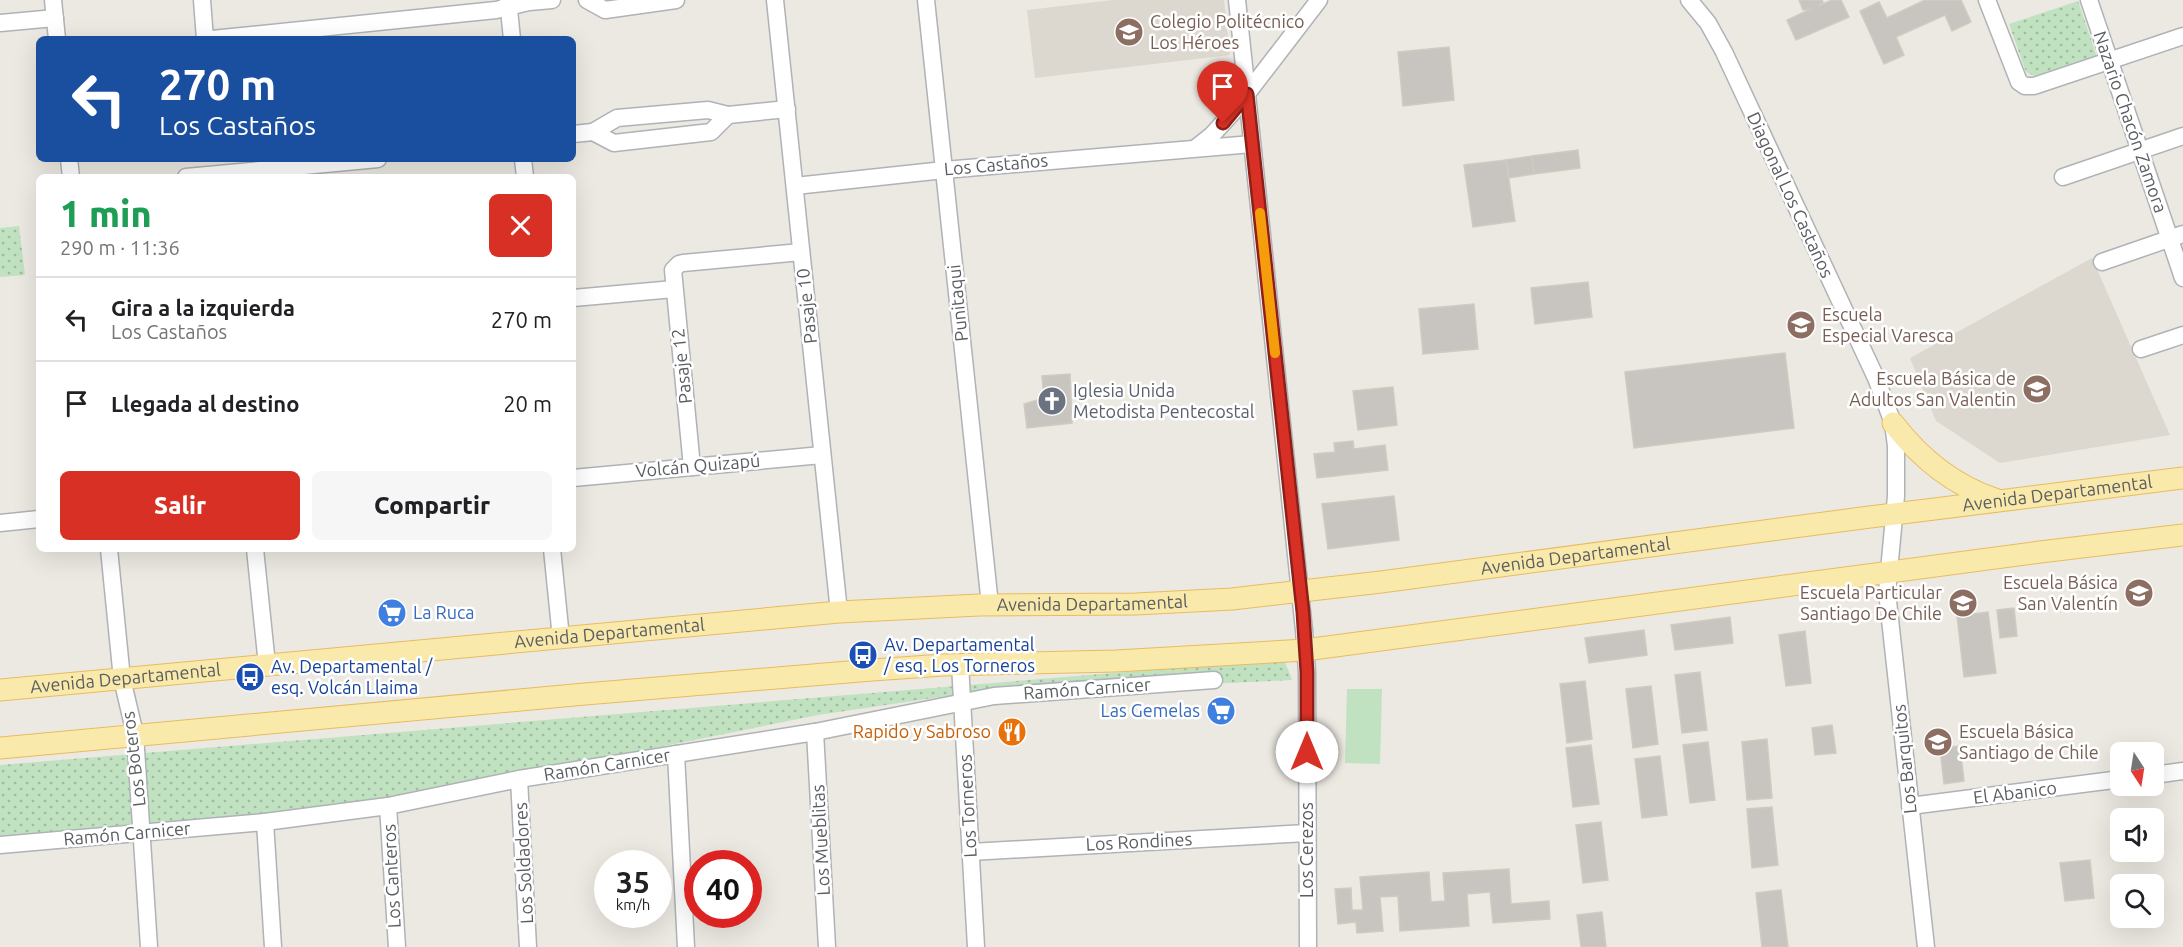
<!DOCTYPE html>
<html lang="es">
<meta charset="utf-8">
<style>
:root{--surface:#fff;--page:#f6f6f6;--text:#202124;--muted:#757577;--line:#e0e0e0;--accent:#d93025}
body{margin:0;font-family:Ubuntu,sans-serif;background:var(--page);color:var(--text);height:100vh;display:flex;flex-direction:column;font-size:22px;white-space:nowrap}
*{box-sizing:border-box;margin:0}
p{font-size:20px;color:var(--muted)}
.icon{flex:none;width:33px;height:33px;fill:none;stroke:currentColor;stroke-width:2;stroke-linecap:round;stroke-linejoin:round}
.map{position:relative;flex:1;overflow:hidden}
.panel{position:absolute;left:36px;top:174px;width:540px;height:378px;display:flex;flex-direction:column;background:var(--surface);border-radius:9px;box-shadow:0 6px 24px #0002}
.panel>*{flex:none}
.banner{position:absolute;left:36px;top:36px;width:540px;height:126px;border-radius:9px;box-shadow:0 6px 24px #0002;background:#1a4fa0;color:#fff;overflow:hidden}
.needle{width:39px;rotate:168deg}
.fabs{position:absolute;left:2110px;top:742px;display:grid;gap:12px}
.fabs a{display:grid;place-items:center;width:54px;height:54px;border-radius:9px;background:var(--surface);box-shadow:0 6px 24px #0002;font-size:30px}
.speed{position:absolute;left:594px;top:850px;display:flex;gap:12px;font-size:30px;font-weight:700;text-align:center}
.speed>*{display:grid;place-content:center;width:78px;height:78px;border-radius:50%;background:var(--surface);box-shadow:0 6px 24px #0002;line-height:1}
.speed small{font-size:15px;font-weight:400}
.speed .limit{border:9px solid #d22;background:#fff;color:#111}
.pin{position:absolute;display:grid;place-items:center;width:51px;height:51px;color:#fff;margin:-62px -26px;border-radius:50% 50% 50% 0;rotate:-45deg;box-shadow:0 0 6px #0007}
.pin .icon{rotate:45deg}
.me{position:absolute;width:66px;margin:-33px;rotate:0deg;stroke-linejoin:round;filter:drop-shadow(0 0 4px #0008)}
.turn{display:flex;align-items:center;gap:21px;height:126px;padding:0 24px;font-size:27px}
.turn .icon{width:78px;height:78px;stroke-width:2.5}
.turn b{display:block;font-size:42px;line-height:51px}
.round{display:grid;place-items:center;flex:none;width:63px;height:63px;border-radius:9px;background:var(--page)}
.head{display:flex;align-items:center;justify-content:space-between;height:102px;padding:0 24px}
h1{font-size:36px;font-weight:800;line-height:45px;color:#1e9e55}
.button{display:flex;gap:12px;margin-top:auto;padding:12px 24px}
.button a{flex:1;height:69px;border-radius:9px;background:var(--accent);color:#fff;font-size:24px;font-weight:800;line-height:69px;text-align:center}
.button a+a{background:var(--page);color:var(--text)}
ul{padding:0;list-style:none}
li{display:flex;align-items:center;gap:18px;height:84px;padding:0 24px;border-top:2px solid var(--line)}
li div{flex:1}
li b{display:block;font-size:22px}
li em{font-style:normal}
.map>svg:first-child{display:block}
.education{fill:#dcd8d0}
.green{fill:url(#green-dots)}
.pitch{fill:#c1e2c0}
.building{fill:#c8c4bf;stroke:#d0cbc1;stroke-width:1.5}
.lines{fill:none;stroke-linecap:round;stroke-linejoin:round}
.minor-casing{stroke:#afb3b6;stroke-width:19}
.major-casing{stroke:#e7bc60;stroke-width:23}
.minor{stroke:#fff;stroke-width:16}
.major{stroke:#f9e9aa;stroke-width:21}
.route-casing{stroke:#8d1f18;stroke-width:15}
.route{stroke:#d93025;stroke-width:10}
.slow{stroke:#f59e0b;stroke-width:10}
.labels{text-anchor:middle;stroke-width:5;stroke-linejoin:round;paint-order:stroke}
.education-label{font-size:18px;fill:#785e54;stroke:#fff;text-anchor:start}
.street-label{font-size:18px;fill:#5a5e62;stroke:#fff}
.worship-label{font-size:18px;fill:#5b616d;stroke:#fff;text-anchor:start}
.shop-label{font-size:18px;fill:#366cbe;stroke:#fff;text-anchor:start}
.transit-label{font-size:18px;fill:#164399;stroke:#fff;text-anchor:start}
.food-label{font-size:18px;fill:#c56008;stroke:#fff;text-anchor:end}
</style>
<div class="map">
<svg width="2183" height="947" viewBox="0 0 2183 947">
<defs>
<pattern id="green-dots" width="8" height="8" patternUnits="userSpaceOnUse" patternTransform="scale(1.5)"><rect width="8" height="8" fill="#c1e2c0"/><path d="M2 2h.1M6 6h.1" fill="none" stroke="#a0ba9f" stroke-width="1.8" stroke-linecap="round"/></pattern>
</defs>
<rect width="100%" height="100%" fill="#ece9e2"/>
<g class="education">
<path d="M 1113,0 L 1224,0 L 1230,55 L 1035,78 L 1027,10 Z"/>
<path d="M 2092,258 L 2170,435 L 2000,463 L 1936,421 L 1910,358 Z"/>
</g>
<g class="green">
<path d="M 2078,1 L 2097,57 L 2037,77 L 2026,72 L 2009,24 Z"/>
<path d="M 19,226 L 25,275 L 0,277 L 0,228 Z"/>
<path d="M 1284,659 L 1292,680 L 947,696 L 818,715 L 506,778 L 393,796 L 256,817 L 0,840 L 0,765 Z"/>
</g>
<path class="pitch" d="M 1347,689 L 1382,689 L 1380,764 L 1345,763 Z"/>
<g class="building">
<path d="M 1799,0 L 1822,0 L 1823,2 L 1818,6 L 1832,0 L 1841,0 L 1849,17 L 1796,40 L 1787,20 L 1811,9 L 1803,10 Z"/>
<path d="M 1925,0 L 1961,0 L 1971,22 L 1952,31 L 1945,15 L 1896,37 L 1904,55 L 1884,64 L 1860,11 L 1879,2 L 1887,18 Z"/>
<path d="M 1449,47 L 1454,100 L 1403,106 L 1398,52 Z"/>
<path d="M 1578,150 L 1580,168 L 1534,174 L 1532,156 Z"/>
<path d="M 1532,156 L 1534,174 L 1509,178 L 1506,160 Z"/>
<path d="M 1506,160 L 1515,221 L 1473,227 L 1464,165 Z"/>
<path d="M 1588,282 L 1592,317 L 1535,324 L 1531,288 Z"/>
<path d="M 1474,304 L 1478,349 L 1423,354 L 1419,309 Z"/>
<path d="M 1785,353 L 1794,428 L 1634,448 L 1625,372 Z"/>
<path d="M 1070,374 L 1072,423 L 1027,428 L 1024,404 L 1044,398 L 1042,376 Z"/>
<path d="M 1393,387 L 1397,425 L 1358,430 L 1353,391 Z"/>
<path d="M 1353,441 L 1354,449 L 1385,445 L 1388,470 L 1317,478 L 1314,454 L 1335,452 L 1334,443 Z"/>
<path d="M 1394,496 L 1399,540 L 1328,549 L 1322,504 Z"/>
<path d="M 2014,608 L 2017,636 L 2000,638 L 1997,610 Z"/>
<path d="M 1988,612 L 1996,673 L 1964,677 L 1957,616 Z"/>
<path d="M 1730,617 L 1733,643 L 1675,650 L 1671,625 Z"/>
<path d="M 1644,630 L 1647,655 L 1589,663 L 1585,638 Z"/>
<path d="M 1805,631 L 1811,683 L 1786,686 L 1779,635 Z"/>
<path d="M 1700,672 L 1707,730 L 1682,733 L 1675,675 Z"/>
<path d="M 1585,681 L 1592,739 L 1567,743 L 1560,684 Z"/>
<path d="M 1651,686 L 1658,744 L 1633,748 L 1626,689 Z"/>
<path d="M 1832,725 L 1836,753 L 1815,755 L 1812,728 Z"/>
<path d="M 1767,739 L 1772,798 L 1747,800 L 1742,742 Z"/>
<path d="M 1708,742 L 1715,800 L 1690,803 L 1683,745 Z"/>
<path d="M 1591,745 L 1599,804 L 1573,807 L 1566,748 Z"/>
<path d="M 1960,746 L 1964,781 L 1944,784 L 1940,748 Z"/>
<path d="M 1660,756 L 1667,815 L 1642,818 L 1635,759 Z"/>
<path d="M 1772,807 L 1778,865 L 1752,868 L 1747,809 Z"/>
<path d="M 1601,822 L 1608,880 L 1583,883 L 1576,825 Z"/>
<path d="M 2090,860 L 2094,898 L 2065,901 L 2060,863 Z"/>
<path d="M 1509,869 L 1511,904 L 1549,901 L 1550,919 L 1493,923 L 1490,892 L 1467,894 L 1469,926 L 1400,931 L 1398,896 L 1380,897 L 1383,931 L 1357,933 L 1356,922 L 1338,924 L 1335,889 L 1351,888 L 1352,910 L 1363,910 L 1360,877 L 1429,872 L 1431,902 L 1445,901 L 1443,873 Z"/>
<path d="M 1781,890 L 1788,947 L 1762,947 L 1756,893 Z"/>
<path d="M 1602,912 L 1606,947 L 1581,947 L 1577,915 Z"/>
</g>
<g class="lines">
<g class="minor-casing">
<g id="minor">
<path d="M 53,0 L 57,39"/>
<path d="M 202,0 L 205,39"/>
<path d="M 508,0 L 512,39"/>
<path d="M 587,0 L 605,10 L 676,0"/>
<path d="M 775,0 L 839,612"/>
<path d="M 926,0 L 990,605"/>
<path d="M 1237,0 L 1304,630 L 1307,672 L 1308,947"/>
<path d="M 1689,0 L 1708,23 L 1724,52 L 1876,378 L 1893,423 L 1896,446 L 1896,496 L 1887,592 L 1926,947"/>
<path d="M 1987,0 L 2019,82 L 2025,86 L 2034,86 L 2183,36"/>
<path d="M 2089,0 L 2183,278"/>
<path d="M 0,23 L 55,18"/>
<path d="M 212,39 L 496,10 L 529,2 L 552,0"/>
<path d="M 593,132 L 617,118 L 708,110 L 728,115"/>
<path d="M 573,134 L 593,132 L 614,143 L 711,132 L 728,115 L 787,109"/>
<path d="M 1197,147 L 1212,135 L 1233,112 L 1319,0"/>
<path d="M 69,159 L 71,177"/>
<path d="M 523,159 L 525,177"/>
<path d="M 186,177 L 378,159"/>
<path d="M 2063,177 L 2183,136"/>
<path d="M 795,186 L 944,170 L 1252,144"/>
<path d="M 2102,262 L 2183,234"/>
<path d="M 573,298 L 674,289"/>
<path d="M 2141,349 L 2183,335"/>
<path d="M 692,467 L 673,270 L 679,264 L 683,263 L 801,252"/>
<path d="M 573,478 L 822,455"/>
<path d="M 0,523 L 39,519"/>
<path d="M 109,549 L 122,679 L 135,734 L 149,947"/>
<path d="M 255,549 L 267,665"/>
<path d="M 552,549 L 561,638"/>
<path d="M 960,664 L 976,947"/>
<path d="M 815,732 L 827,947"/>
<path d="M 676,754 L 686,947"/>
<path d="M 2154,775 L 2183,771"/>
<path d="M 519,779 L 528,947"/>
<path d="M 388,806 L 397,947"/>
<path d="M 1910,806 L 2121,779"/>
<path d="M 265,822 L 273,947"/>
<path d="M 0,845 L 265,822 L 388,806 L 519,779 L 815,732 L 994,696 L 1214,680"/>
<path d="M 971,852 L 1307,833"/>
</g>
</g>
<g class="major-casing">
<g id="major">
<path d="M 1893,423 C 1921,459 1953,485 1997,500"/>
<path id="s1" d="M 0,690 L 839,612 L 979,605 L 1136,604 L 1232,599 L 1381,582 L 1862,518 L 2183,478"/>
<path d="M 0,748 L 585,694 L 872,670 L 944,665 L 1116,661 L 1305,650 L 2040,552 L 2183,535"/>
</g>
</g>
<use href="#minor" class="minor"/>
<use href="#major" class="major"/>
</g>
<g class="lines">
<g class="route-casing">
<path id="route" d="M 1223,123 L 1247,94 L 1303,612 L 1307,672 L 1307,752"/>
</g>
<use href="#route" class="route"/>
<path class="slow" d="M 1260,213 L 1275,353"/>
</g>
<defs>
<g id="school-disc" transform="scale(1.5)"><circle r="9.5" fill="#8d6e63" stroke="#fff"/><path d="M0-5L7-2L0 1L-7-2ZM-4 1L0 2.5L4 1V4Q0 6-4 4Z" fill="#fff"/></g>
<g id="church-disc" transform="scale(1.5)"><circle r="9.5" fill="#6b7280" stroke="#fff"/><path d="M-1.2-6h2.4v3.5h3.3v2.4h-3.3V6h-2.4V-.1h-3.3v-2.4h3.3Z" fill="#fff"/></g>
<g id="supermarket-disc" transform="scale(1.5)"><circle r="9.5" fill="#3f7fe0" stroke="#fff"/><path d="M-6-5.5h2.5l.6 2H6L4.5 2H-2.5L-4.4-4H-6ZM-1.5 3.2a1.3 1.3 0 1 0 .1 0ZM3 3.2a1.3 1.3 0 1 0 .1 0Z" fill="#fff"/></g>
<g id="bus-disc" transform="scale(1.5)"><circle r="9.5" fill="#1a4fb4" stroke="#fff"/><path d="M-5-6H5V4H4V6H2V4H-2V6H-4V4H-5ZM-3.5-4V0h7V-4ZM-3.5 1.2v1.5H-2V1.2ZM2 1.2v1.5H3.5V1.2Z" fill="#fff"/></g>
<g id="restaurant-disc" transform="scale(1.5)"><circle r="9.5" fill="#e8710a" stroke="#fff"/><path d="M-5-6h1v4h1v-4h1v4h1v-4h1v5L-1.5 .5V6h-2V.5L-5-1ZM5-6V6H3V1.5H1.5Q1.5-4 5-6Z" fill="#fff"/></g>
</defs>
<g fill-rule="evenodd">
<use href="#school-disc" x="1129" y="32"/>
<use href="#school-disc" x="1801" y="325"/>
<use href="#school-disc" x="2037" y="389"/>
<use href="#church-disc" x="1052" y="401"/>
<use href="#school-disc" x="2139" y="593"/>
<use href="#school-disc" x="1963" y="603"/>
<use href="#supermarket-disc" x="392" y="613"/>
<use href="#bus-disc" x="863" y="655"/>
<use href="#bus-disc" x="250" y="677"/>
<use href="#supermarket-disc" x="1221" y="711"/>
<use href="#restaurant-disc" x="1012" y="732"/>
<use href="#school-disc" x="1938" y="742"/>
</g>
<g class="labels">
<g class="education-label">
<text x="1150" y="28">Colegio Politécnico<tspan x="1150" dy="21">Los Héroes</tspan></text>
<text x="1822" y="321">Escuela<tspan x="1822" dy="21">Especial Varesca</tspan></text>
<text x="2016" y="385" text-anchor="end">Escuela Básica de<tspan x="2016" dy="21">Adultos San Valentin</tspan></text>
<text x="2118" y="589" text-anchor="end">Escuela Básica<tspan x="2118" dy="21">San Valentín</tspan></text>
<text x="1942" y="599" text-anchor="end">Escuela Particular<tspan x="1942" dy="21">Santiago De Chile</tspan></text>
<text x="1959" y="738">Escuela Básica<tspan x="1959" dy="21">Santiago de Chile</tspan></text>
</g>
<g class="street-label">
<text transform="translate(2130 122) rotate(71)" y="6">Nazario Chacón Zamora</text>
<text transform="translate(996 165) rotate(-5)" y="6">Los Castaños</text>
<text transform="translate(1790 195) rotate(65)" y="6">Diagonal Los Castaños</text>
<text transform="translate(958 303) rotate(-96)" y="6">Punitaqui</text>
<text transform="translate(807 306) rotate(-96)" y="6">Pasaje 10</text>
<text transform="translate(682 366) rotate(-96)" y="6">Pasaje 12</text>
<text transform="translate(698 466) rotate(-5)" y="6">Volcán Quizapú</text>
<text dy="6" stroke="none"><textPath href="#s1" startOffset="2068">Avenida Departamental</textPath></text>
<text dy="6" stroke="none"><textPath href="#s1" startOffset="1582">Avenida Departamental</textPath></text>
<text dy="6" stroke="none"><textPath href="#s1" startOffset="1096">Avenida Departamental</textPath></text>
<text dy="6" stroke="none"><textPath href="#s1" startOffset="612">Avenida Departamental</textPath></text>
<text dy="6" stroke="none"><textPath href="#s1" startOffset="126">Avenida Departamental</textPath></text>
<text transform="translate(1087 689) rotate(-4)" y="6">Ramón Carnicer</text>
<text transform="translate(134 759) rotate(-97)" y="6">Los Boteros</text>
<text transform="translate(1905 759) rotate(-96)" y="6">Los Barquitos</text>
<text transform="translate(607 765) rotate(-9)" y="6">Ramón Carnicer</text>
<text transform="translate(2015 793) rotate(-7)" y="6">El Abanico</text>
<text transform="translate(968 806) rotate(-93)" y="6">Los Torneros</text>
<text transform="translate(127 834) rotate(-5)" y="6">Ramón Carnicer</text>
<text transform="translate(821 840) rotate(-93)" y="6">Los Mueblitas</text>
<text transform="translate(1139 842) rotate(-3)" y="6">Los Rondines</text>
<text transform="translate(1307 850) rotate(-90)" y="6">Los Cerezos</text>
<text transform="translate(524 863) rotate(-93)" y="6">Los Soldadores</text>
<text transform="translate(392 876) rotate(-93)" y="6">Los Canteros</text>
</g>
<g class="worship-label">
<text x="1073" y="397">Iglesia Unida<tspan x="1073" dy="21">Metodista Pentecostal</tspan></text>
</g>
<g class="shop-label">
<text x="413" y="619">La Ruca</text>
<text x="1200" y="717" text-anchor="end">Las Gemelas</text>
</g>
<g class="transit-label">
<text x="884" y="651">Av. Departamental<tspan x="884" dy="21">/ esq. Los Torneros</tspan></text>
<text x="271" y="673">Av. Departamental /<tspan x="271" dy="21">esq. Volcán Llaima</tspan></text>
</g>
<g class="food-label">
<text x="991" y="738">Rapido y Sabroso</text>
</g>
</g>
</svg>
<div class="fabs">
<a><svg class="needle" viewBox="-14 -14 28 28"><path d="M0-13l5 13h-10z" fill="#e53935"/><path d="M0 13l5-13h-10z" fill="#757577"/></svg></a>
<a><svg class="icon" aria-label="sound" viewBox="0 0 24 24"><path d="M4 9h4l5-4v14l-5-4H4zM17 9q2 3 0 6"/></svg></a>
<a><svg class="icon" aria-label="search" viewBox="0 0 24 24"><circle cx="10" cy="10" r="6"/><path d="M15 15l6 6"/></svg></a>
</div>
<div class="speed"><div>35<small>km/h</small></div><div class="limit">40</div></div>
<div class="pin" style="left:1223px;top:123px;background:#d93025"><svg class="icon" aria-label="arrive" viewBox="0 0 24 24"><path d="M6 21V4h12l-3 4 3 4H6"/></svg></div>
<svg class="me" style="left:1307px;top:752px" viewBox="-20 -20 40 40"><circle r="19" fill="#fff"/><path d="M0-13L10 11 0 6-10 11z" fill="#d93025"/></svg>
<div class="banner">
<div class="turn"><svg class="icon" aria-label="left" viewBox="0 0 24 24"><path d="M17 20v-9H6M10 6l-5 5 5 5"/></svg><div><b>270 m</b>Los Castaños</div></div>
</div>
<section class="panel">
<div class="head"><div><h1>1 min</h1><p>290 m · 11:36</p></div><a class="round" style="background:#d93025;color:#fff"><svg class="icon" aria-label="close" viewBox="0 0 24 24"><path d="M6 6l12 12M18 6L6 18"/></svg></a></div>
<ul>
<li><svg class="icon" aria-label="left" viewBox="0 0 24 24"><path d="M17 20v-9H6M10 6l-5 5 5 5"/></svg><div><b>Gira a la izquierda</b><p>Los Castaños</p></div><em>270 m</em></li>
<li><svg class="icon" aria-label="arrive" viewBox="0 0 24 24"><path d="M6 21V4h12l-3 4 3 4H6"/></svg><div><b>Llegada al destino</b></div><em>20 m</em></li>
</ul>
<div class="button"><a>Salir</a><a>Compartir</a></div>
</section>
</div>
